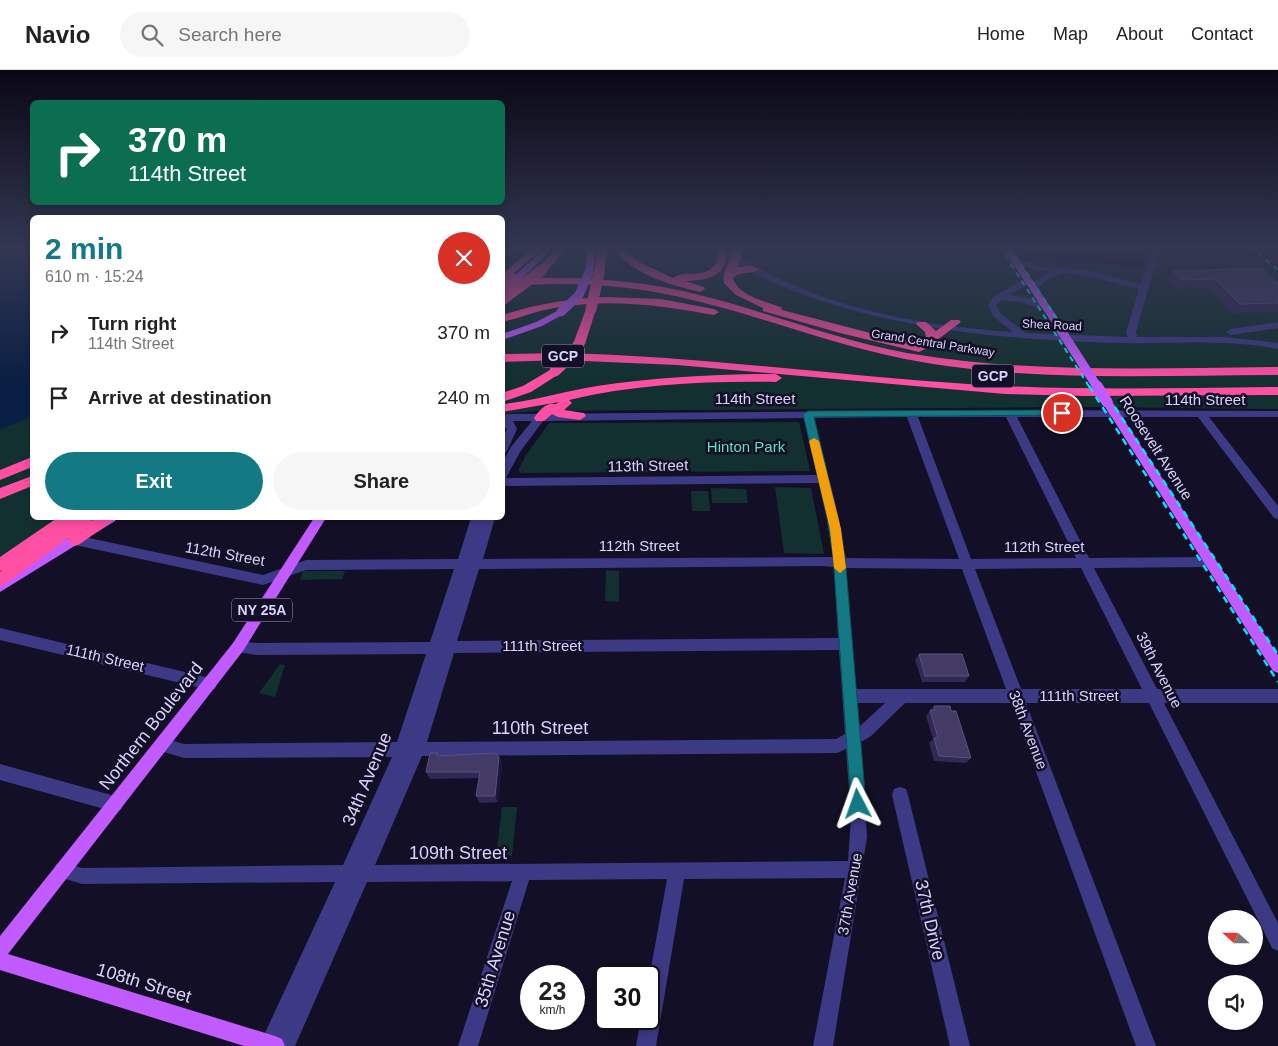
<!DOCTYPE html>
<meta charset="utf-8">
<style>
:root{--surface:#fff;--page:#f6f6f6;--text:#222;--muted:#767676;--line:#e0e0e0;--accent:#137a85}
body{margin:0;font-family:Helvetica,sans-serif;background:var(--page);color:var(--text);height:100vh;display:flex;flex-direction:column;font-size:19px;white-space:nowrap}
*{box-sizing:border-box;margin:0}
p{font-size:16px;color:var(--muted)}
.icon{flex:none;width:28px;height:28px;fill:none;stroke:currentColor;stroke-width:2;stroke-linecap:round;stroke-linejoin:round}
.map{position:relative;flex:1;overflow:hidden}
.details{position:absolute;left:30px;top:145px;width:475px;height:305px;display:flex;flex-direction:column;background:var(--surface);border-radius:8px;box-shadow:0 2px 8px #0003}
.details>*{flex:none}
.guide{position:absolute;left:30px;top:30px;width:475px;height:105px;border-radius:8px;box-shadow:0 2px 8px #0003;background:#0b6e4f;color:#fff;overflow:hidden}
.needle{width:32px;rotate:291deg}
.tools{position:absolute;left:1208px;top:840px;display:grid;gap:10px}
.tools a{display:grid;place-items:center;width:55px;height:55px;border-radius:50%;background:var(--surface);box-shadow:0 2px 8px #0003;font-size:25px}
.speed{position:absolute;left:520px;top:895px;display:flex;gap:10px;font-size:25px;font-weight:700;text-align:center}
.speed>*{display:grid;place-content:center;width:65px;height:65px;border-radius:50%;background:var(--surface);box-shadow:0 2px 8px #0003;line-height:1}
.speed small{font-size:12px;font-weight:400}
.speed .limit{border:2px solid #111;border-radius:8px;background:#fff;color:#111}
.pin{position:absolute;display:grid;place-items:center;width:42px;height:42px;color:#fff;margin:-21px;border:2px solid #fff;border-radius:50%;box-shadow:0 1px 5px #0007}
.me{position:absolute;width:55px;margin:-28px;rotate:356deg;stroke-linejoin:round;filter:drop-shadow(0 0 4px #0008)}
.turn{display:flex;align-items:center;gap:18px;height:105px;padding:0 15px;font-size:22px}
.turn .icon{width:65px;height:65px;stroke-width:2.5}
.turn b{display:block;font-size:35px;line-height:42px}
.round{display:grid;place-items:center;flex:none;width:52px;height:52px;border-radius:26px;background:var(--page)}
.head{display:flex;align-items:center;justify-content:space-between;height:85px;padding:0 15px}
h1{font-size:30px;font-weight:800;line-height:38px;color:var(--accent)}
.button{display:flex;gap:10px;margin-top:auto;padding:10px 15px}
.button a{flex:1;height:58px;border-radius:30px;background:var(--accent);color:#fff;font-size:20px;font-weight:800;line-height:58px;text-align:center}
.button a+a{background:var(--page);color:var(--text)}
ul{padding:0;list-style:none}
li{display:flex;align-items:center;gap:15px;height:65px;padding:0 15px}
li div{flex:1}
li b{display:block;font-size:19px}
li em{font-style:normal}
header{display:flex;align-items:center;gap:30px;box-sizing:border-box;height:70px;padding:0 25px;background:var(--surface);border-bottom:1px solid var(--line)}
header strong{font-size:24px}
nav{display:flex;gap:28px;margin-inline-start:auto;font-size:18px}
.search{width:350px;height:45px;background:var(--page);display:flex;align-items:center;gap:12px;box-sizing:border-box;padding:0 18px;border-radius:28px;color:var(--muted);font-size:19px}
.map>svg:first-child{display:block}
.green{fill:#12302f}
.water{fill:#0a1f44}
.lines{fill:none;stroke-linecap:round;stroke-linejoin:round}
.minor{fill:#3d3a85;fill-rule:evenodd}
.major{fill:#c25bff;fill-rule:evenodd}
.highway{fill:#ff4fa3;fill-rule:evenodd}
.rail-far1{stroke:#00e5ff;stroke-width:2;stroke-dasharray:5.5 4.5;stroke-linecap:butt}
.rail{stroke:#00e5ff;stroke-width:2.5;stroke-dasharray:7 5.5;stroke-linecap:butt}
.major-bridge-far1{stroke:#c25bff;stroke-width:9}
.major-bridge{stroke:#c25bff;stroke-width:11}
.highway-bridge{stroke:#ff4fa3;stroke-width:11}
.wall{fill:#312854}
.shaded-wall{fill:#1d163a}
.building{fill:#433a66;stroke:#5a527e}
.route{fill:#137a85;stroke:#0c4f56}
.slow{fill:#f59e0b}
.labels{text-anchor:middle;stroke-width:5;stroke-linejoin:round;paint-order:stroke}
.far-street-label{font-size:12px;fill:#d9d4ff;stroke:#130f26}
.shield{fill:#130f26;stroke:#9e99be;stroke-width:1}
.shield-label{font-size:14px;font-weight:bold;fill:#d9d4ff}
.street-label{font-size:15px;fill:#d9d4ff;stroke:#130f26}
.park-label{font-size:15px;fill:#5fe0c0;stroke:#130f26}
.near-street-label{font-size:18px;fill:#d9d4ff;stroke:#130f26}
</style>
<header>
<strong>Navio</strong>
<div class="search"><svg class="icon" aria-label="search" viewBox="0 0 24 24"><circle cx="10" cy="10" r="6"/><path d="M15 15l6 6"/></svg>Search here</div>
<nav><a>Home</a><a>Map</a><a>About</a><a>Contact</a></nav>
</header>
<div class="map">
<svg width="1278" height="976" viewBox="0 0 1278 976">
<rect width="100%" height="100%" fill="#130f26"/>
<g class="green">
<path d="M 502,177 L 1006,177 L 1016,191 L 1034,193 L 1108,194 L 1142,200 L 1149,177 L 1278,177 L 1278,339 L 1097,337 L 538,341 L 503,344 Z"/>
<path d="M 32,330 L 32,448 L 101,448 L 0,514 L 0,341 Z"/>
<path d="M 799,352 L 810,401 L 522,403 L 518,401 L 526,385 L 549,353 Z"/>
<path d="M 775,417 L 811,418 L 824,484 L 784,483 Z"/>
<path d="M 711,418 L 746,419 L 748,433 L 712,433 Z"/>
<path d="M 691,421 L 708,421 L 710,441 L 692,441 Z"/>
<path d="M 606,500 L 619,501 L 619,532 L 605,531 Z"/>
<path d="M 303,501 L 345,501 L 342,509 L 300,510 Z"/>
<path d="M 280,594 L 285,595 L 275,627 L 259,623 Z"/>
<path d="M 502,737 L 517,737 L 512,786 L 496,787 Z"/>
</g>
<path class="water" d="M 0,177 L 32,177 L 32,346 L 0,360 Z"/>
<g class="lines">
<g class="minor">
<path d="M 716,177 L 725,177 C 806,235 915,256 1013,262 L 994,247 L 988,235 L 993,227 L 1028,207 L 1031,208 L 1031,212 L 1009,225 L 1025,227 L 1049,235 L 1049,239 L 1043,239 L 1021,232 L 1001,230 L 996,235 L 1001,244 L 1026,263 L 1128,267 L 1126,262 L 1139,219 L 1083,205 L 1063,203 L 1050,208 L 1033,221 L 1030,220 L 1030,216 L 1044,204 L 1051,202 L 1036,201 L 1012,191 L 1016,188 L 1040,197 L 1083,199 L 1141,214 L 1152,177 L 1160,177 L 1136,262 L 1137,267 L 1225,267 L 1278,273 L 1278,279 C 1227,269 1175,274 1123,273 C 1017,270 913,262 813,228 C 783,218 738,200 716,177 Z"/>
<path d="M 1278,252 L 1278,258 L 1231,265 L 1226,262 L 1231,259 Z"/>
<path d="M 1009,340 L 1278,341 L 1278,347 L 1209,347 L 1278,436 L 1278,449 L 1274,448 L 1198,347 L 1017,347 L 1089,488 L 1210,487 L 1214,488 L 1216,492 L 1214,496 L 1210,497 L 1094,498 L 1157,619 L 1278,619 L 1278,633 L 1164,633 L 1278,853 L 1278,881 L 1272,878 L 1149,633 L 1026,633 L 1156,976 L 1136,976 L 1011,633 L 905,633 L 871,666 L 861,672 L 867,767 L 833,976 L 813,976 L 845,808 L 684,809 L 656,976 L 636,976 L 641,949 L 649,949 L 649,909 L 667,809 L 529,810 L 478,976 L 458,976 L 512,811 L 367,812 L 295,976 L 259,976 L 335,812 L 82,814 L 56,806 L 54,800 L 56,794 L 62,792 L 82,798 L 343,795 L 392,687 L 184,688 L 157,680 L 154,675 L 157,670 L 162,668 L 184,674 L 397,672 L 426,584 L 256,585 L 233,581 L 231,577 L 233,573 L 238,571 L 256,573 L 430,572 L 454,499 L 306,500 L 263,515 L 75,475 L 71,473 L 69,470 L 71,467 L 75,465 L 263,505 L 306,490 L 458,489 L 471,448 L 483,448 L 475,472 L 483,448 L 495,448 L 483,489 L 833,487 L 827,448 L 819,413 L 502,416 L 502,393 L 511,377 L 532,351 L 513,351 L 517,359 L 507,381 L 502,385 L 502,368 L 507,359 L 502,355 L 502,344 ZM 907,347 L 959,489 L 845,488 L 839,448 L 814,348 ZM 918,347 L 1006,347 L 1076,488 L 971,489 ZM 804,348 L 817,405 L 506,408 L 520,382 L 543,351 ZM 821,496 L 834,497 L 838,568 L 457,571 L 479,499 ZM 846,498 L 962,499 L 1006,619 L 856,619 ZM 1081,498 L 1142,619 L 1021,619 L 975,499 ZM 839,580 L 845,664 L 836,669 L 427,672 L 454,583 ZM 857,633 L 885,633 L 859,657 ZM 846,679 L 851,748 L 848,791 L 375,795 L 422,686 L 837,683 Z"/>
<path d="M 0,558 L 210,608 L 215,609 L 217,614 L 215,619 L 210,620 L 0,570 Z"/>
<path d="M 0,694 L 115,726 L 121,728 L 123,734 L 121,740 L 115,742 L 0,710 Z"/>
<path d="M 900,717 L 906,719 L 908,725 L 970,976 L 950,976 L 892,725 L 894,719 Z"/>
</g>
<g class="major">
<path d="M 547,177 L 555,177 L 520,210 L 514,210 L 514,206 Z"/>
<path d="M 589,177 L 597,177 L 593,202 L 589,205 L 585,202 Z"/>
<path d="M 1002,177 L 1010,177 L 1062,254 L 1060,256 L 1054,256 Z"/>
<path d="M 561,239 L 566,242 L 564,244 L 542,256 L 502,270 L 502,264 L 536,252 Z"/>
<path d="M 1107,329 L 1111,330 L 1278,585 L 1278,603 L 1273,601 L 1102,332 Z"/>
<path d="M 102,448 L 117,448 L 115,451 L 0,522 L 0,510 Z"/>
<path d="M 314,448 L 326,448 L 243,581 L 8,884 L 275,966 L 282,969 L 285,976 L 244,976 L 0,900 L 0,866 L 233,573 Z"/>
</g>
<g class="highway">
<path d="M 510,177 L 522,177 L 502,188 L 502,181 Z"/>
<path d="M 535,177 L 545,177 L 502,213 L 502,204 Z"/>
<path d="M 558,177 L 568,177 L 546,202 L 538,202 L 538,198 Z"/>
<path d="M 585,177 L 595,177 L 595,190 L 587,190 Z"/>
<path d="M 598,177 L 608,177 L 604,203 L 599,206 L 594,203 Z"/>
<path d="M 612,177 L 622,177 L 637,191 L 673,208 C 686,198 706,212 718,190 L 716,177 L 726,177 C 731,205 708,211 685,211 L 704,217 L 705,219 L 700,222 C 668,214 633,205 612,177 Z"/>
<path d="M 737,177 L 740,178 L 742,187 L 737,197 L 751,196 L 760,199 C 752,205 742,200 733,208 C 737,225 766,232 781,237 L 782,240 L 901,271 L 926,268 L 925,262 L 916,254 L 918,252 L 926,252 L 936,261 L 951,250 L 959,250 L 961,252 L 933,273 L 918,275 L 925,279 L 919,282 L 840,263 L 763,241 L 763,238 L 736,225 L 724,213 C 721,200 732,192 732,180 Z"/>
<path d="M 518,208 C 573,207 629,209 683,221 C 759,238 831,269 907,283 C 1030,304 1154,298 1278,297 L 1278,305 C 1154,305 1028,313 905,289 C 824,273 747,240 665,224 C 631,217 596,214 561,214 C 546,213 529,217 514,213 L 513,211 Z"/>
<path d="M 607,227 L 661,229 L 714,239 L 719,242 L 714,245 C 661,235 608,228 554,238 C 536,241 520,248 502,252 L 502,245 C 537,234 571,228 607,227 Z"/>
<path d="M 591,236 L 596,239 L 585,274 L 579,277 L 575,276 L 573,274 L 586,239 Z"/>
<path d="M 561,283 C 697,286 832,305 968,314 C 1071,321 1175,318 1278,317 L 1278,325 L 1083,326 L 1005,324 L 677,295 L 561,290 L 502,292 L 502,284 Z"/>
<path d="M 555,297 L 559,298 L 561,301 L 559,304 L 531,322 L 502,332 L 502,323 L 523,316 Z"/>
<path d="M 754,304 L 776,304 L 782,308 L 776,312 C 707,311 636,314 569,330 L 572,333 L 564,340 L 584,343 L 586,346 L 580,350 L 558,347 L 552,344 L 544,351 L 536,351 L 534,348 C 537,343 544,335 550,334 C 558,333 551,337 559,332 L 502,342 L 502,334 C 535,331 565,321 597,316 C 649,308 701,305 754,304 Z"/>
<path d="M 32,387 L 32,397 L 0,410 L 0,400 Z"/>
<path d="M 32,406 L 32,416 L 0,429 L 0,418 Z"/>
<path d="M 57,448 L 74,448 L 73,450 L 76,448 L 93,448 L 92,451 L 96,448 L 113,448 L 111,452 L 80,474 L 75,476 L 70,474 L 69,468 L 5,514 L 0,516 L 0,502 L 2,500 L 0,501 L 0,487 Z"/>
</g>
<g class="rail-far1">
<path d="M 1000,177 L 1090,318"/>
<path d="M 1010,177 L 1102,318"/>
<path d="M 1250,177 L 1278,200"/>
</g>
<g class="rail">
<path d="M 1089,316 L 1278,612"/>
<path d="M 1101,316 L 1278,585"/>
</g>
<g class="major-bridge-far1">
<path d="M 561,242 L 579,225 L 589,202"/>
<path d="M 1057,254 L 1098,318"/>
</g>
<path class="major-bridge" d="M 1097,316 L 1107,332"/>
<g class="highway-bridge">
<path d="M 502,216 L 513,209"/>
<path d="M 502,230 L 542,200"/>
<path d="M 591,239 L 599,203"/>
<path d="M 555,301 L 570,287 L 579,274"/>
</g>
</g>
<g class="wall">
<path d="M 1267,177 L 1278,177 L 1278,186 Z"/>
<path d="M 1173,201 L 1278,213 L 1278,242 L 1233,243 L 1208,218 L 1176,219 L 1167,210 Z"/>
<path d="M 919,584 L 969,606 L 965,612 L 922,612 L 915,590 Z"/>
<path d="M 934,636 L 951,641 L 971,688 L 966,693 L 934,691 L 929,673 L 933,669 L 926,646 Z"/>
<path d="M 438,683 L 439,686 L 499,687 L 502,694 L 498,732 L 480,733 L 476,726 L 479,708 L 430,709 L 426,702 Z"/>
</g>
<path class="shaded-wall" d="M 499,687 L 502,694 L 498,732 L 495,726 Z"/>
<g class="building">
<path d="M 1262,198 L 1278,213 L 1278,233 L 1240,234 L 1215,209 L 1182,210 L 1173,201 Z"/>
<path d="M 919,584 L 962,584 L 969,606 L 925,606 Z"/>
<path d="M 934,636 L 950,636 L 951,641 L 956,641 L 971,688 L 939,686 L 934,668 L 938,668 L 930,640 L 935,640 Z"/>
<path d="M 430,683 L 438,683 L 437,686 L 496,683 L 499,687 L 495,726 L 476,726 L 480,702 L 426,702 Z"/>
</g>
<linearGradient id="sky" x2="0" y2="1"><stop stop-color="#0a0815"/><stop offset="0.57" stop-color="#333752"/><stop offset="1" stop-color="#333752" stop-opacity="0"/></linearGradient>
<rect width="1278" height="313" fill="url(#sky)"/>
<path class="route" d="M 1062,340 L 1067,343 L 1066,345 L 814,347 L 838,448 L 845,486 L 866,734 L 864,739 L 858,742 L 853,739 L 851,734 L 833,486 L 827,448 L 803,344 L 808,341 Z"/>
<path class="slow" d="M 814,368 L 819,371 L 841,459 L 846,498 L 840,503 L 834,498 L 830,459 L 809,371 Z"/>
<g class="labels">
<g class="far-street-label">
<text transform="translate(1052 255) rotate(3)" y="4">Shea Road</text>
<text transform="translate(933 273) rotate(9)" y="4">Grand Central Parkway</text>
</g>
<g class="shield">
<rect x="542" y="274.5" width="42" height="23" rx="4"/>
<rect x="972" y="294.5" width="42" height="23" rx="4"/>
<rect x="232" y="528.5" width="60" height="23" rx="4"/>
</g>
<g class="shield-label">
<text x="563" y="291">GCP</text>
<text x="993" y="311">GCP</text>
<text x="262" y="545">NY 25A</text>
</g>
<g class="street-label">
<text x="755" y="334">114th Street</text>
<text x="1205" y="335">114th Street</text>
<text transform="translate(1156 378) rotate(57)" y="5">Roosevelt Avenue</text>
<text transform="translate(648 396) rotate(-1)" y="5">113th Street</text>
<text x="639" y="481">112th Street</text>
<text x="1044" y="482">112th Street</text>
<text transform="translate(225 484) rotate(10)" y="5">112th Street</text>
<text x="542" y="581">111th Street</text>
<text transform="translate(105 588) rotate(13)" y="5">111th Street</text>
<text transform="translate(1159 600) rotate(63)" y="5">39th Avenue</text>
<text x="1079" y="631">111th Street</text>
<text transform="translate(1028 660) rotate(69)" y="5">38th Avenue</text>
<text transform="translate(850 824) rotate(-80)" y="5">37th Avenue</text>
</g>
<g class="park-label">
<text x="746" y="382">Hinton Park</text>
</g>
<g class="near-street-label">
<text transform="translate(151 656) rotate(-52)" y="6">Northern Boulevard</text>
<text x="540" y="664">110th Street</text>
<text transform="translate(367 709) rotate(-67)" y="6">34th Avenue</text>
<text x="458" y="789">109th Street</text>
<text transform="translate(930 850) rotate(77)" y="6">37th Drive</text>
<text transform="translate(495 889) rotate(-73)" y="6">35th Avenue</text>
<text transform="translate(144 913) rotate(17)" y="6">108th Street</text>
</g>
</g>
</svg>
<div class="tools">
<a><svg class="needle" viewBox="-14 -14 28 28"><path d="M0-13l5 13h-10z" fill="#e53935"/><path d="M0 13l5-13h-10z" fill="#767676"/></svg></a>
<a><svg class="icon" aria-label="sound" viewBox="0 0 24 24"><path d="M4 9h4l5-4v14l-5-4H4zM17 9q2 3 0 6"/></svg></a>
</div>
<div class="speed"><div>23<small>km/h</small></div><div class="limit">30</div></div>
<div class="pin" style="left:1062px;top:343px;background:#d93025"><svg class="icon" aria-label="arrive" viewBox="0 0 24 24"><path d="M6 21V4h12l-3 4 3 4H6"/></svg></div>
<svg class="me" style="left:858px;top:734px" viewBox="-20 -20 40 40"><path d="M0-17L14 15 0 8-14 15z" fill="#137a85" stroke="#fff" stroke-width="4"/></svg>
<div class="guide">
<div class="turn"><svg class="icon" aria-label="right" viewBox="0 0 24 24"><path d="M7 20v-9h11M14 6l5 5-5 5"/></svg><div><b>370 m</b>114th Street</div></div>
</div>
<section class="details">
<div class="head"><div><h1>2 min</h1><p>610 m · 15:24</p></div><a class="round" style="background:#d93025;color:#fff"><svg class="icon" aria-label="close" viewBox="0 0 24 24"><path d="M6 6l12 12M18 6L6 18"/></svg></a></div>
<ul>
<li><svg class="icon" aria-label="right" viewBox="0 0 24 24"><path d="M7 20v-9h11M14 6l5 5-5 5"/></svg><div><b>Turn right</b><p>114th Street</p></div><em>370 m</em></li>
<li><svg class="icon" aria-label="arrive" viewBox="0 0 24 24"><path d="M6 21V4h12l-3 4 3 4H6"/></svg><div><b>Arrive at destination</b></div><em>240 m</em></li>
</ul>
<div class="button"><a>Exit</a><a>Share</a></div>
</section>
</div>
